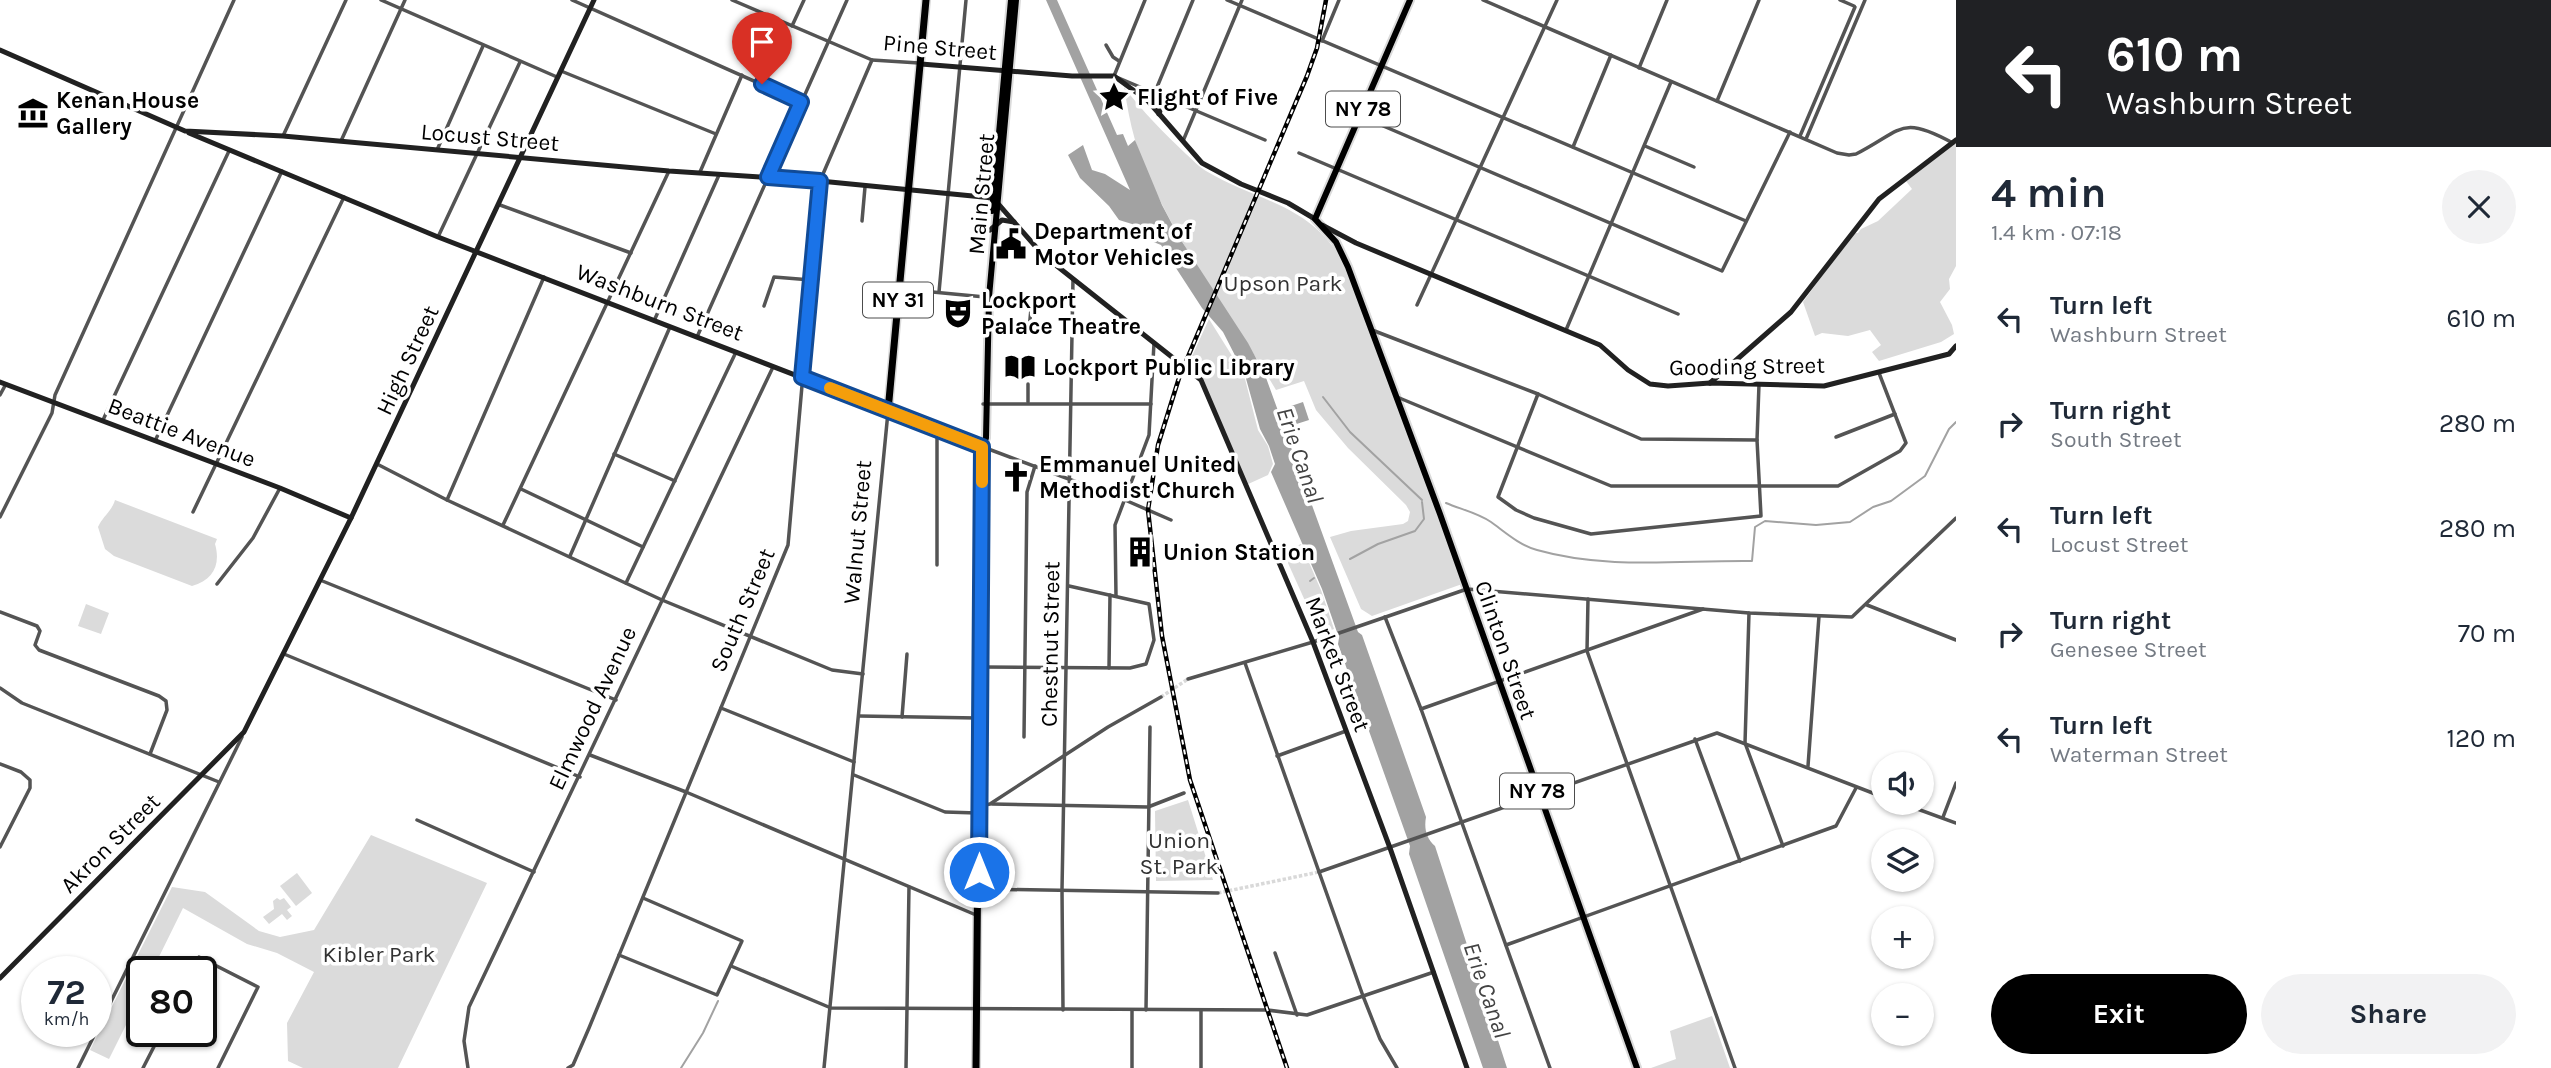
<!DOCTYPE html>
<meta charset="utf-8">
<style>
:root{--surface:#fff;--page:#f2f2f3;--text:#1f2937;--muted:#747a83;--accent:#000}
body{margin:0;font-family:Karla,sans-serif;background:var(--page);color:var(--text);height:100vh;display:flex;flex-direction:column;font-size:26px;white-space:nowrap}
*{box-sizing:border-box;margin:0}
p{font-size:23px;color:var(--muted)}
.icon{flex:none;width:38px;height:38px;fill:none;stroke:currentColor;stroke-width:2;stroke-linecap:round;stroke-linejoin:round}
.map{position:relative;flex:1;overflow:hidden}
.panel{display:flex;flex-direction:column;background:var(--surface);width:595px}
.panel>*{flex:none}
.guide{background:#202124;color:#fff;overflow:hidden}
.fabs{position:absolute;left:1871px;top:752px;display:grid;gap:14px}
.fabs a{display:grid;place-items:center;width:63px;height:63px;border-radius:50%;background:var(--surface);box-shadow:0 2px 5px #0004;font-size:35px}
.speed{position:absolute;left:21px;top:956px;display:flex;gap:14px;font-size:35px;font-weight:700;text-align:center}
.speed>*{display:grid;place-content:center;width:91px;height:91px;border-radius:50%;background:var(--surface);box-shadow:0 2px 5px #0004;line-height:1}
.speed small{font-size:18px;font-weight:400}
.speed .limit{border:4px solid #111;border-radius:10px;background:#fff;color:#111}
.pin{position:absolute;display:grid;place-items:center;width:60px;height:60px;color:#fff;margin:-72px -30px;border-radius:50% 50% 50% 0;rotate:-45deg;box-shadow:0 0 7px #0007}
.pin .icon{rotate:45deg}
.me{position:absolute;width:77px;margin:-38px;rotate:0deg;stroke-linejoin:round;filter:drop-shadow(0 0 5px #0008)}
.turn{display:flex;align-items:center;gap:24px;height:147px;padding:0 35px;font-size:32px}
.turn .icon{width:91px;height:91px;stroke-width:2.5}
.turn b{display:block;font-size:49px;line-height:60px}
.round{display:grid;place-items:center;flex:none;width:74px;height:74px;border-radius:37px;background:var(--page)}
.headline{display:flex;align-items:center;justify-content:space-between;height:119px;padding:0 35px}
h1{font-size:42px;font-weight:700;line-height:52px}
.cta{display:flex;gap:14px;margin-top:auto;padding:14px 35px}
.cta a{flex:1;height:80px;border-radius:42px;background:var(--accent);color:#fff;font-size:28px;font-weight:700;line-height:80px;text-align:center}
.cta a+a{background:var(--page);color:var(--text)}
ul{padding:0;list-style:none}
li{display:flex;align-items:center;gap:21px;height:105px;padding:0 35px}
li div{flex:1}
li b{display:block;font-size:26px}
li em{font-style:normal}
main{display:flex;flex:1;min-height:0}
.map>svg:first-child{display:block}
.green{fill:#dbdbdb}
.water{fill:#a2a2a2}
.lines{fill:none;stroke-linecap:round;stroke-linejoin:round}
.stream{stroke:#a2a2a2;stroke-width:2}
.street-tunnel{stroke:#d9d9d9;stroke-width:3.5;stroke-dasharray:3.5 2;stroke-linecap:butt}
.primary-casing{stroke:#dbdbdb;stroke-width:10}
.highway-casing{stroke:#dbdbdb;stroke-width:10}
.street{stroke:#545454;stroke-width:3.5}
.secondary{stroke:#212121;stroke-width:5}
.primary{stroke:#000;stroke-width:6}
.highway{stroke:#000;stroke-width:7}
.rail-casing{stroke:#000;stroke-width:4.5}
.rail{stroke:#fff;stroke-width:2;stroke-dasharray:5;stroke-linecap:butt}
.route-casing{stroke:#114b97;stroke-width:18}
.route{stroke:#1a73e8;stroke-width:12}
.slow{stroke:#f59e0b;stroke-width:12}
.labels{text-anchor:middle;stroke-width:7;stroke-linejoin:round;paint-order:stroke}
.shield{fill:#fff;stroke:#4c4c4c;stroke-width:2}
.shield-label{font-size:21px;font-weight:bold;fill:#000}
.street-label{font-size:23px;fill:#000;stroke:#fff}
.poi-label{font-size:23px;font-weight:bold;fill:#000;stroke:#fff;text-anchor:start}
.park-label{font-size:23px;fill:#323232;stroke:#fff}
.water-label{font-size:24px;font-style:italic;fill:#434343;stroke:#fff}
</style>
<main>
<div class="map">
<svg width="1956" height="1068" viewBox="0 0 1956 1068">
<rect width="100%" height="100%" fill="#fff"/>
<g class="green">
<path d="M 1124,87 C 1143,112 1164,133 1186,154 C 1192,159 1199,167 1206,171 C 1258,202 1308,203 1342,260 L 1465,583 L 1372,616 L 1361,609 L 1330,537 L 1351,531 L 1403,524 L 1408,521 L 1410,512 L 1406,505 L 1348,448 L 1316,410 L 1304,381 L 1276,390 C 1227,308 1165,231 1135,140 C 1130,123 1127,105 1124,87 Z"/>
<path d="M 1956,142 L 1956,266 L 1949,279 L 1950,289 L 1940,302 L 1952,325 L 1954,334 L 1941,342 L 1879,361 L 1872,352 L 1881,345 L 1870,330 L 1848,336 L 1822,333 L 1815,336 L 1803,302 L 1853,233 L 1858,233 L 1861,229 L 1878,221 L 1912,189 L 1906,181 Z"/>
<path d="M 1209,319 L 1244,375 L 1258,430 L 1268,446 L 1273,464 L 1268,475 L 1246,485 L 1202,379 L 1187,367 Z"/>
<path d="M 115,500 L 217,539 L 215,544 C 221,565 213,580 192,586 L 114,556 L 105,549 L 98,527 C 103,516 112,511 115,500 Z"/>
<path d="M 1301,544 L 1321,590 L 1334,629 L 1320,634 L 1283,552 Z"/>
<path d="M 86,604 L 109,613 L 101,634 L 78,626 Z"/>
<path d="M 1188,800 L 1213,880 L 1156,881 L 1155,811 Z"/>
<path d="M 371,835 L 487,883 L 398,1068 L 303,1068 L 288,1061 L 287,1023 L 314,972 L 277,953 L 247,944 L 183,908 L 152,971 L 142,971 L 142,993 L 109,1059 L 90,1050 L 172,887 L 205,892 L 259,931 L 280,937 L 314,930 Z"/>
<path d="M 297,873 L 312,893 L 296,906 L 280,886 Z"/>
<path d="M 277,898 L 280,900 L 284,898 L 291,907 L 287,910 L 292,916 L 287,920 L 282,914 L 269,924 L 263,917 L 274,909 L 273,901 Z"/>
<path d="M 1712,1016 L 1730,1068 L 1651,1068 L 1676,1059 L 1670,1031 Z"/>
</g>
<path class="water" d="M 1046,0 L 1057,0 L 1117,135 L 1123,134 L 1128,146 L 1135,140 L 1162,205 L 1179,237 L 1248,343 L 1265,375 L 1281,419 L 1279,410 L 1303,402 L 1309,420 L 1284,428 L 1358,632 L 1362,635 L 1426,817 C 1424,828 1426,838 1435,846 L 1507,1068 L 1483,1068 L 1409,854 L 1410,846 L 1338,644 L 1339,638 L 1322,589 L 1271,472 L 1275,464 L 1269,446 L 1260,429 L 1245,375 L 1223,332 L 1202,308 L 1161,245 L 1141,237 L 1132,224 L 1119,220 L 1109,206 L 1080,178 L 1068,155 L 1083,145 L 1092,170 L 1105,174 L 1130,190 Z"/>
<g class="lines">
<g class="stream">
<path d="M 1323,397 L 1350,432 L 1422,500"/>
<path d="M 1446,503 C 1460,509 1478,513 1491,522 C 1505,532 1519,545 1537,550 C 1607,570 1680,560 1752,561 L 1755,527 L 1765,521 L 1816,525 L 1850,522 L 1873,507 L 1891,501 L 1925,476 L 1949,429 L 1956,422"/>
<path d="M 1350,559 L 1378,544 L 1415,531 L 1424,519 L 1422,502"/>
<path d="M 1310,581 L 1314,578"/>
<path d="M 681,1068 L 703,1033 L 718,1001"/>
</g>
<g class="street-tunnel">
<path d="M 1161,697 L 1188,679"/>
<path d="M 1218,893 L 1319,872"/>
</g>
<g class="primary-casing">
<g id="primary">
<path d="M 1410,0 L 1315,219 L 1336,242 L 1348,267 L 1440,514 L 1637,1068"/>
<path d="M 992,211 L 1011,0"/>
<path d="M 982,447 L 986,438 L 989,297 L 1016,0"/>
</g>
</g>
<g class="highway-casing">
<path id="highway" d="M 926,0 L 888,411 L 982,447 L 982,667 L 979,716 L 976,1068"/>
</g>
<g class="street">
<path d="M 381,0 L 557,77"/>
<path d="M 572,0 L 801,102"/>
<path d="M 732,0 L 872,60 L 919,63"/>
<path d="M 1145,0 L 1114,76 L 1265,140"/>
<path d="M 1227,0 L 1746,221"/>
<path d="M 1483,0 L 1837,153 L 1849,155 L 1856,154 C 1903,130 1900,114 1953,143"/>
<path d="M 1840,0 L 1854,6"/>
<path d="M 792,26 L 804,0"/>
<path d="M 1322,41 L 1339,0"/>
<path d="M 1106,45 L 1113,57 L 1119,61"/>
<path d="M 1639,68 L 1667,0"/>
<path d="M 561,71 L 716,134"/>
<path d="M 1155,92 L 1193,0"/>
<path d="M 1717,101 L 1759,0"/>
<path d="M 1360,116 L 1722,271 L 1790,132"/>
<path d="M 283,136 L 346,0"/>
<path d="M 1800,136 L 1855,7"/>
<path d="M 1806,139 L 1865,0"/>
<path d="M 341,141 L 405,0"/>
<path d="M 1183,141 L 1242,0"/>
<path d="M 1645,146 L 1694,167"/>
<path d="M 1573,147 L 1611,55"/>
<path d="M 437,150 L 483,46"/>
<path d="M 1299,153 L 1678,314"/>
<path d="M 700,172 L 742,75"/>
<path d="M 500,205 L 631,253"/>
<path d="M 862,221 L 865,187"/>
<path d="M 438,237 L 520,62"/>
<path d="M 901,289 L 985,297 L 1073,298"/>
<path d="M 939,292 L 966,0"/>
<path d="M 1417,305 L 1557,0"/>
<path d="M 764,306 L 774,277 L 811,280"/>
<path d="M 654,321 L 719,175"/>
<path d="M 1029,330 L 1032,298"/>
<path d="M 1372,330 L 1538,394 L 1641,439 L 1757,440"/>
<path d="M 1566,330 L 1671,82"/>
<path d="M 697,337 L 847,0"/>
<path d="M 1028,384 L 1028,402"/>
<path d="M 1538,394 L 1498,497 L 1516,510 L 1534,518 L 1591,534 L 1761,516 L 1757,440 L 1759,384"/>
<path d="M 0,395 L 6,384"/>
<path d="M 1397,397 L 1611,486 L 1838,486 L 1900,451 L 1906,443 L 1879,373"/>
<path d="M 983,404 L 1151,404"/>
<path d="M 103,420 L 229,151"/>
<path d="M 1836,437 L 1895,414"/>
<path d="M 155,441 L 282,171"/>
<path d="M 983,447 L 1125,500 L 1171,520"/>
<path d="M 614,454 L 675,481"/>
<path d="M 377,464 L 447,500 L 662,600 L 832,670 L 863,674"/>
<path d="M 521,489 L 643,547"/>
<path d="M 447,500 L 544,277"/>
<path d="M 193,512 L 344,197"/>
<path d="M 0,517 L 52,413 L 55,395 L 234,0"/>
<path d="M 503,525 L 669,171"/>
<path d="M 570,556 L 670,327"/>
<path d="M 937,565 L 937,431"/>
<path d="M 320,580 L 616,700"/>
<path d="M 626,583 L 736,352"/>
<path d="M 217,584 L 253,538 L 280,488"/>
<path d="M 1116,596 L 1115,525 L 1149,435 L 1154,343"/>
<path d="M 1588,599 L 1587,651 L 1735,1068"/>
<path d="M 1867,605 L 1956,640"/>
<path d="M 0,612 L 37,626 L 40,631 L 35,645 L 39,650 L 159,696 L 166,701 L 167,710 L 150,754"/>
<path d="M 1749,613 L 1745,743 L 1783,846"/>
<path d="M 1385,617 L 1421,709 L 1550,1068"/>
<path d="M 284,654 L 580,777"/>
<path d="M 1245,663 L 1363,996 L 1380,1039 L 1397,1068"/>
<path d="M 984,667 L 1130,668 L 1146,664 L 1154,640 L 1149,604 L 1069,586"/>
<path d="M 1109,668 L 1110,595"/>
<path d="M 1188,679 L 1313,642 L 1467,589 L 1749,613 L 1852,617 L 1956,518"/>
<path d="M 0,688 L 22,703 L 219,782"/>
<path d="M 721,708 L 854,762"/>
<path d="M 1421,709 L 1703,609"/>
<path d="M 859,716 L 977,718"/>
<path d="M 902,717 L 907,654"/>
<path d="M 1024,737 L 1027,492 L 1035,466"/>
<path d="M 1695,739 L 1740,861"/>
<path d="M 590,755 L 686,792 L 976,915"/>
<path d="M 1277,756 L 1346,731"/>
<path d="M 0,764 L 21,772 L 30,780 L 30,788 L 0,847"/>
<path d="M 1808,766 L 1819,616"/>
<path d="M 854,775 L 945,812 L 977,813"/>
<path d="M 1901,803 L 1956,823"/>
<path d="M 992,804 L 1148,807 L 1184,793"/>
<path d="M 980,806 L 990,804 L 1108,727 L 1161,697"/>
<path d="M 1943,817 L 1956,783"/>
<path d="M 417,820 L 534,872"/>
<path d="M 1319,872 L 1717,733 L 1883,797"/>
<path d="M 979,889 L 1218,893"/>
<path d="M 1506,945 L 1836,826 L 1856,788"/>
<path d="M 1275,953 L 1297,1015"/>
<path d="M 619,955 L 717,995 L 742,941 L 643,898"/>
<path d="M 731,966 L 831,1008 L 1267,1010 L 1307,1015 L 1434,972"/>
<path d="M 192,971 L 199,957 L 258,987 L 218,1068"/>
<path d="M 1063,1010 L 1062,890 L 1073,279"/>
<path d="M 1146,1010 L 1150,727"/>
<path d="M 78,1068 L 242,737"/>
<path d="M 143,1068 L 162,1031"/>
<path d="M 468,1068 L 464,1041 L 469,1007 L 773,367"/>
<path d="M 568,1068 L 573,1065 L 589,1028 L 788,545 L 820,181 L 872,60"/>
<path d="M 824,1068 L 888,412"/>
<path d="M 906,1068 L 909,887"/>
<path d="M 1132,1068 L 1132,1010"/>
<path d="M 1201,1068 L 1201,1011"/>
</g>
<g class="secondary">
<path d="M 0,50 L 185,131 L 283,136 L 669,171 L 820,181 L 993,198 L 1043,255 L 1201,380 L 1313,642 L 1390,848 L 1467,1068"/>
<path d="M 921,64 L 1072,76 L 1114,76 L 1148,101 L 1202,163 L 1241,184 L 1288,203 L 1315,219"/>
<path d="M 1159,114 L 1165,96"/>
<path d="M 189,133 L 438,237 L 888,411"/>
<path d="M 1322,225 L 1356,243 L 1600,345 L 1628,370 L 1650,384 L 1668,386 L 1710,383 L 1824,386 L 1949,354 L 1956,346"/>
<path d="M 990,230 L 1002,220 L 1014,222"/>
<path d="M 0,382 L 280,488 L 351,518"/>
<path d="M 1710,383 L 1791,312 L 1879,199 L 1956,140"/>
<path d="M 0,978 L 244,732 L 351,518 L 594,0"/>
</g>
<use href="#primary" class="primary"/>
<use href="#highway" class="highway"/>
<g class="rail-casing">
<path id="rail" d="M 1287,1068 L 1190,780 L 1162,636 L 1148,510 L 1158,445 L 1179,378 L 1307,76 L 1317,48 L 1326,0"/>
</g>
<use href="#rail" class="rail"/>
</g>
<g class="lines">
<g class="route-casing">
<path id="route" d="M 762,84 L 801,102 L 768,177 L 820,181 L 802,377 L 982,447 L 979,872"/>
</g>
<use href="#route" class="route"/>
<path class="slow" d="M 830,388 L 982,447 L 982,482"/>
</g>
<defs>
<g id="sight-bare" transform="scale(2.415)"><path d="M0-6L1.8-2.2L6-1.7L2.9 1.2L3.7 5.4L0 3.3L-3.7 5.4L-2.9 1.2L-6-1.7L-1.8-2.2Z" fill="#000" stroke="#fff" stroke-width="2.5" paint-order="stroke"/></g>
<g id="museum-bare" transform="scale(2.415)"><path d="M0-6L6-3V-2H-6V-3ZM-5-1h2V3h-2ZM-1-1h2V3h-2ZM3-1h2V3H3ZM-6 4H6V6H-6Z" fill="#000" stroke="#fff" stroke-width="2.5" paint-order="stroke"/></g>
<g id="civic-bare" transform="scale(2.415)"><path d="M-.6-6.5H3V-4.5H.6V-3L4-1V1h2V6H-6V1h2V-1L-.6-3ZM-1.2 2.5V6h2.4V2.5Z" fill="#000" stroke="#fff" stroke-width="2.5" paint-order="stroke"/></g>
<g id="theatre-bare" transform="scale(2.415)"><path d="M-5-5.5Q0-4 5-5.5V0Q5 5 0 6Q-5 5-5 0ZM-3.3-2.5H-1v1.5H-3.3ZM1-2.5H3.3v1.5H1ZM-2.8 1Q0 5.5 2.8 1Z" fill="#000" stroke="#fff" stroke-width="2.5" paint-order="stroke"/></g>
<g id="library-bare" transform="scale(2.415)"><path d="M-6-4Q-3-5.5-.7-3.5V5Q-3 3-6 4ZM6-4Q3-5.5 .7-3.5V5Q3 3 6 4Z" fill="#000" stroke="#fff" stroke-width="2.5" paint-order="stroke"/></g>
<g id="church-bare" transform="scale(2.415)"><path d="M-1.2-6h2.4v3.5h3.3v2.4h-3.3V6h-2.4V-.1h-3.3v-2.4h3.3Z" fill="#000" stroke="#fff" stroke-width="2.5" paint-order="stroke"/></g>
<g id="building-bare" transform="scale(2.415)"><path d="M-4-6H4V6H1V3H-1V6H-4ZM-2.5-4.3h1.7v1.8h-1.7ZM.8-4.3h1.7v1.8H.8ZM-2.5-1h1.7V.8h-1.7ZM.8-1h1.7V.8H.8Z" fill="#000" stroke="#fff" stroke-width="2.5" paint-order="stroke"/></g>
</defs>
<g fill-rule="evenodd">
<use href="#sight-bare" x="1114" y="97"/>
<use href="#museum-bare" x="33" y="113"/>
<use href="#civic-bare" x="1011" y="244"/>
<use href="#theatre-bare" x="958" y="313"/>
<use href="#library-bare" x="1020" y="367"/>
<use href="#church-bare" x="1016" y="477"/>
<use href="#building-bare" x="1140" y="552"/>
</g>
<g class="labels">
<g class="shield">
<rect x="1326" y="91.5" width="74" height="35" rx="5"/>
<rect x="863" y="282.5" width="70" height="35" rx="5"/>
<rect x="1500" y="773.5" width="74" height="35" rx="5"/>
</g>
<g class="shield-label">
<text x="1363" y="116">NY 78</text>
<text x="898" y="307">NY 31</text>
<text x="1537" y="798">NY 78</text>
</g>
<g class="street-label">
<text transform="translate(940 47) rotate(5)" y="8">Pine Street</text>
<text transform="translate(490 137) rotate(5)" y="8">Locust Street</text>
<text transform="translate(981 194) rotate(-85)" y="8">Main Street</text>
<text transform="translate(660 302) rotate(21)" y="8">Washburn Street</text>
<text transform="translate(407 360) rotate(-65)" y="8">High Street</text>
<text transform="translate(1747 366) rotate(-1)" y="8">Gooding Street</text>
<text transform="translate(182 432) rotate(21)" y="8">Beattie Avenue</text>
<text transform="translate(857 532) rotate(-85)" y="8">Walnut Street</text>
<text transform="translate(742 610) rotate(-67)" y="8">South Street</text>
<text transform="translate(1050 644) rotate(-89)" y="8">Chestnut Street</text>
<text transform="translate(1506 650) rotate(71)" y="8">Clinton Street</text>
<text transform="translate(1338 664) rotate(69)" y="8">Market Street</text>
<text transform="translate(592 708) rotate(-65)" y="8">Elmwood Avenue</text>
<text transform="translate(110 843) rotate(-45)" y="8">Akron Street</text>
</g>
<g class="poi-label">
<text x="1137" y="105">Flight of Five</text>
<text x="56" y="108">Kenan House<tspan x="56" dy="26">Gallery</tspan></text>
<text x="1034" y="239">Department of<tspan x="1034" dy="26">Motor Vehicles</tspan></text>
<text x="981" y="308">Lockport<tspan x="981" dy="26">Palace Theatre</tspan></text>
<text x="1043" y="375">Lockport Public Library</text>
<text x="1039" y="472">Emmanuel United<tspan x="1039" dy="26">Methodist Church</tspan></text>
<text x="1163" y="560">Union Station</text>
</g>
<g class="park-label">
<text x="1283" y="291">Upson Park</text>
<text x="1179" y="848">Union<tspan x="1179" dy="26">St. Park</tspan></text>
<text x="379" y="962">Kibler Park</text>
</g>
<g class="water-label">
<text transform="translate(1300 455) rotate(71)" y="8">Erie Canal</text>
<text transform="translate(1487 990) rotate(71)" y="8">Erie Canal</text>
</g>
</g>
</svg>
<div class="fabs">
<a><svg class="icon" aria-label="sound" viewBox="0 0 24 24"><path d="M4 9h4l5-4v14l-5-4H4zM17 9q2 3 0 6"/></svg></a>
<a><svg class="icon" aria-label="layers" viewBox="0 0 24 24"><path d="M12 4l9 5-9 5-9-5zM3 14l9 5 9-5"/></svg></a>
<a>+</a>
<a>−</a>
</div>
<div class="speed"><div>72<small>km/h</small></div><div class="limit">80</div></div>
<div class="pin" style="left:762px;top:84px;background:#d93025"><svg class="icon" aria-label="arrive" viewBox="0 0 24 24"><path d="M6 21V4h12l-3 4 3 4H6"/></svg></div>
<svg class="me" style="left:979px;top:872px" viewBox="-20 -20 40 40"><circle r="17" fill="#1a73e8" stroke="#fff" stroke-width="3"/><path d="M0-11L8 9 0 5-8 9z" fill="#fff"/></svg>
</div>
<section class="panel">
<div class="guide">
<div class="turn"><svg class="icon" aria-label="left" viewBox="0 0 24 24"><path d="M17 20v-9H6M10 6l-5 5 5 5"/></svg><div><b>610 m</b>Washburn Street</div></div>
</div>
<div class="headline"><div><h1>4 min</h1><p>1.4 km · 07:18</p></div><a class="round"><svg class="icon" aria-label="close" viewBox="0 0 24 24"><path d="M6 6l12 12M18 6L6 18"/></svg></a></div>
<ul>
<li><svg class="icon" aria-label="left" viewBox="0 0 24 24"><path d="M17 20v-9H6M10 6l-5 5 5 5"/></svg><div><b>Turn left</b><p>Washburn Street</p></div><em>610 m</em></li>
<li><svg class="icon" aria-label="right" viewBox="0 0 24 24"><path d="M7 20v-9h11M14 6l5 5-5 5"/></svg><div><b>Turn right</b><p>South Street</p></div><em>280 m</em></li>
<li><svg class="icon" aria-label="left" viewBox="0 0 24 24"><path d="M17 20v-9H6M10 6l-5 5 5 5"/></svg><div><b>Turn left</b><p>Locust Street</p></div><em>280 m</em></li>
<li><svg class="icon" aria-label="right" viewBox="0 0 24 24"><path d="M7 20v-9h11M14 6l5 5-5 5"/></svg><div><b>Turn right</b><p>Genesee Street</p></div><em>70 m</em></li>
<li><svg class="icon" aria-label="left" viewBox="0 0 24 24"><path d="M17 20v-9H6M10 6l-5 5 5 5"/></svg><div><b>Turn left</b><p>Waterman Street</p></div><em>120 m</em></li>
</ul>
<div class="cta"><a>Exit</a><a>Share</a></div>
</section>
</main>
